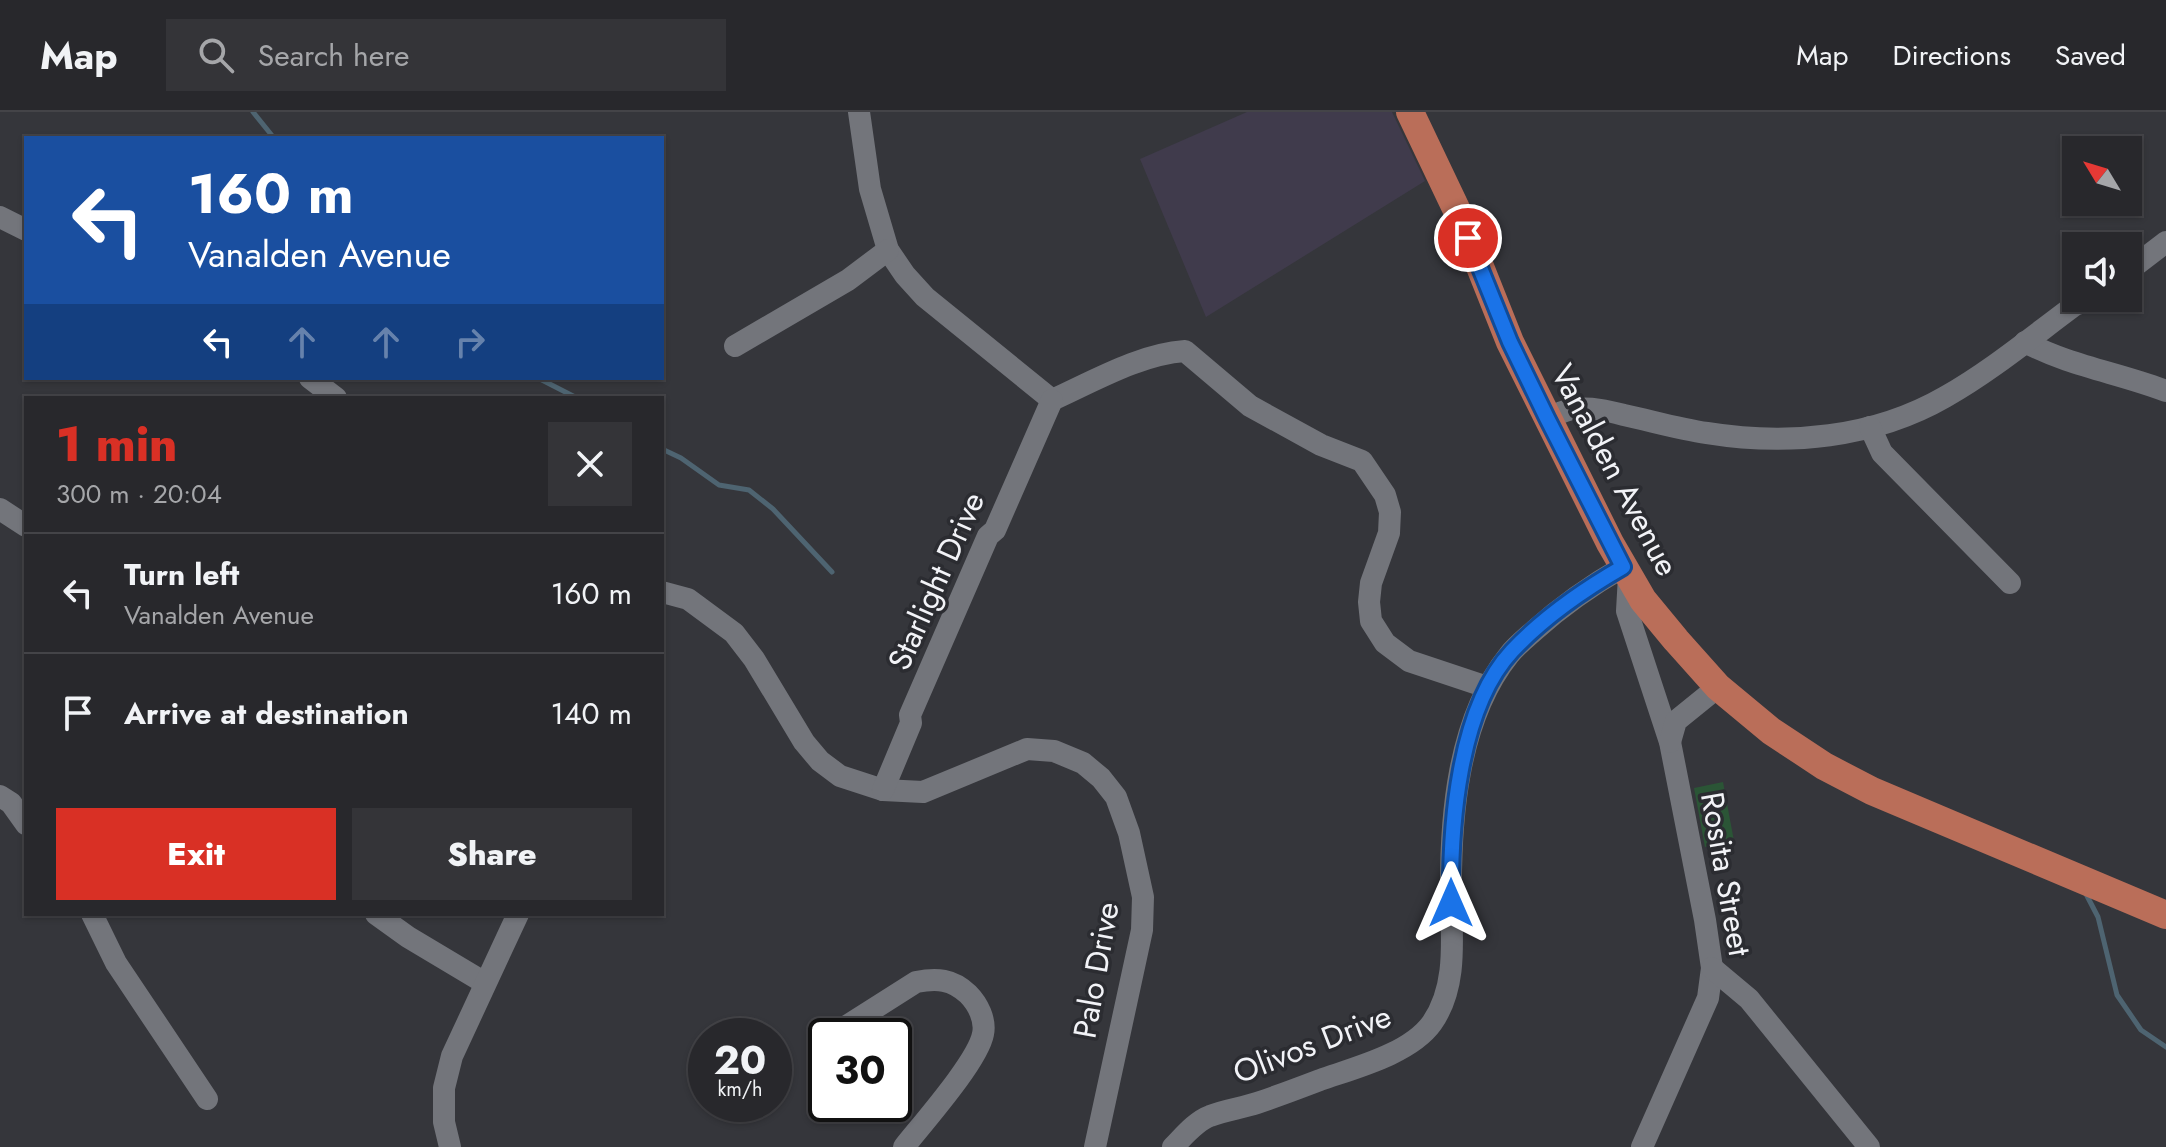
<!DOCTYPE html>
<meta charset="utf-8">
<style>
:root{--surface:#28282c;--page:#343438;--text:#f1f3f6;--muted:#a5a6a9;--line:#444448;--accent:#d93025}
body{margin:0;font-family:Jost,sans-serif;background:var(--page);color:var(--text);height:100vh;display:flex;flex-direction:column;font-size:30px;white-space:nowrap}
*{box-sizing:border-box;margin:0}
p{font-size:26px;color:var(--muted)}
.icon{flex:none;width:44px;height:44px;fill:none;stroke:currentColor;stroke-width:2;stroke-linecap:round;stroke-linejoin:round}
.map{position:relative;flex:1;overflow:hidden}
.details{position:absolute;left:24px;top:284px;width:640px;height:520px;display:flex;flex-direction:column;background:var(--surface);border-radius:0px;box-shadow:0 2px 6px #0004,0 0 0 2px var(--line)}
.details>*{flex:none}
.guide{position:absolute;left:24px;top:24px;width:640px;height:244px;border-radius:0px;box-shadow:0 2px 6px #0004,0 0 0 2px var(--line);background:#1a4fa0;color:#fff;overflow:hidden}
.needle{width:52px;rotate:308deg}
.fabs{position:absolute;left:2062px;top:24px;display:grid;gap:16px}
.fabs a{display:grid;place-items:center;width:80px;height:80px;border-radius:0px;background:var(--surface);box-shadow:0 2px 6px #0004,0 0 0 2px var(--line);font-size:40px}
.speed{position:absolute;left:688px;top:906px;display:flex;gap:16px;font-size:40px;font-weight:700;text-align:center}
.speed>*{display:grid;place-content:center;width:104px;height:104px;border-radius:50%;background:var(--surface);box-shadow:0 2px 6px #0004,0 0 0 2px var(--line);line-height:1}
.speed small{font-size:20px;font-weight:400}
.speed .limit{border:4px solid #111;border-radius:12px;background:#fff;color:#111}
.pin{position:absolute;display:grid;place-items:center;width:68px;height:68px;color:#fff;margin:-34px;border:4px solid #fff;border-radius:50%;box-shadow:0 2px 8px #0007}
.me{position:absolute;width:88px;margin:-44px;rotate:0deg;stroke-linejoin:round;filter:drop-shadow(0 0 6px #0008)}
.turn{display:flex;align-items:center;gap:28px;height:168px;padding:0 32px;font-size:36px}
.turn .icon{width:104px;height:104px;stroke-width:2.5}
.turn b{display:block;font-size:56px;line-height:68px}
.lanes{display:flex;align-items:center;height:76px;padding:0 32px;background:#0003;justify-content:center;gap:40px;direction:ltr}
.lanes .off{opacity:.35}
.round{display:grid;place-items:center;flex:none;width:84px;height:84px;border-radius:0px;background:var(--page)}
.headline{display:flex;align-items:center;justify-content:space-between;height:136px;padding:0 32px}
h1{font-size:48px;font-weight:800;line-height:60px;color:var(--accent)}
.cta{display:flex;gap:16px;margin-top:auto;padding:16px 32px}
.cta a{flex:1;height:92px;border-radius:0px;background:var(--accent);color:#fff;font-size:32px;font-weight:800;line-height:92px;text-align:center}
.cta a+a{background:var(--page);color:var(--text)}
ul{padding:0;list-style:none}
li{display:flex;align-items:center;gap:24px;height:120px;padding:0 32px;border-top:2px solid var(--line)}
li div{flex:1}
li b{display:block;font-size:30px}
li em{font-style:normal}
header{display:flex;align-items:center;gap:48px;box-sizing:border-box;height:112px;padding:0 40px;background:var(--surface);border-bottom:2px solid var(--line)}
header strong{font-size:38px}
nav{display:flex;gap:44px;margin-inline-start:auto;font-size:28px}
.search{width:560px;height:72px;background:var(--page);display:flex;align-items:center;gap:20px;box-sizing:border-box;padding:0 28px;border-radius:0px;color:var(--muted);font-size:30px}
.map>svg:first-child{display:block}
.industrial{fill:#403b4c}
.green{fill:#2b5536}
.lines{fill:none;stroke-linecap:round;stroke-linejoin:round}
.stream{stroke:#4e6471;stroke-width:5}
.minor{stroke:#73757b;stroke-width:22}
.major{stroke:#ba6e59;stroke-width:28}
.route-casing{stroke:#114b97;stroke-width:20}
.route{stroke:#1a73e8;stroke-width:14}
.labels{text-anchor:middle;stroke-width:7;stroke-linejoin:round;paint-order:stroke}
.street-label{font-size:32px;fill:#f2f3f7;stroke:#2b2c31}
</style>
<header>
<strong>Map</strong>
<div class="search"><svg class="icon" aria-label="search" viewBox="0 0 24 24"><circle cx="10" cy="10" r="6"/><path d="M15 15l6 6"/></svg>Search here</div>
<nav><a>Map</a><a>Directions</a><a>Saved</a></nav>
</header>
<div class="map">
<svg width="2166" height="1035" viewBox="0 0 2166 1035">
<rect width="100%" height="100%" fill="#35363b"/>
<path class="industrial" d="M 1247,0 L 1392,0 L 1425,69 L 1206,205 L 1140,47 Z"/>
<path class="green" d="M 1723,670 L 1734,729 L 1705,735 L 1694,676 Z"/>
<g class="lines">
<g class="stream">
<path d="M 253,0 L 274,26"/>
<path d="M 538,266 L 577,286"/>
<path d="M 662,337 L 681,346 L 719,373 L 749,378 L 773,397 L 832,460"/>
<path d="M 2086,782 L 2098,805 L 2117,883 L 2141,918 L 2166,935"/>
</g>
<g class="minor">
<path d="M 859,0 L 870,77 L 888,138 L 905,163 L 925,185 L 1052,288"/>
<path d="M 0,105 L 26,118"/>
<path d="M 2128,159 L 2166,130"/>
<path d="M 2025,230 C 2069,254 2120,261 2166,279"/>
<path d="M 735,234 L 848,168 L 888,138"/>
<path d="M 310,266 L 336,286"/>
<path d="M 1052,288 C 1094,269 1140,242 1185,239 L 1250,294 L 1321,333 L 1362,349 L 1385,383 L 1390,400 L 1389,421 L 1371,471 L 1369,490 L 1371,509 L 1385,531 L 1409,549 L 1487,575"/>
<path d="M 1547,306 C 1556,303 1566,297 1575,297 C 1592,295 1608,299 1624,303 C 1652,309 1679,317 1707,321 C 1787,334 1874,326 1945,285 C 1991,259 2033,224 2075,193 L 2093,186"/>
<path d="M 1870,315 L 1882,341 L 2010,471"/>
<path d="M 0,397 L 26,414"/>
<path d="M 1629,464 L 1627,499 L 1670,630 L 1705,808 L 1712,856 L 1708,886 L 1642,1035"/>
<path d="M 662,480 L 688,487 L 734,521 L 754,547 L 804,630 L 820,649 L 840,664 L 883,678 L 923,680 L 1027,637 L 1054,639 L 1083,651 L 1101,666 L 1116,685 L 1129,721 L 1143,785 L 1142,818 L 1095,1035"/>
<path d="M 1670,630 L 1676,609 L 1718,575"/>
<path d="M 883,678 L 911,611 L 910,603 L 988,424 L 995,418 L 1052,288"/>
<path d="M 0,684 L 11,691 L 26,712"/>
<path d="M 92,802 L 116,851 L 207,987"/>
<path d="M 376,802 L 408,825 L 485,871"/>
<path d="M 1712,856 L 1749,887 L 1869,1035"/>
<path d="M 831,924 L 916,870 C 937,866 952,867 968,882 C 978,892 986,908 983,922 C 978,949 923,1011 904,1035"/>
<path d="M 450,1035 L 444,1010 L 444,976 L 452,944 L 518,802"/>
<path d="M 1173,1035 C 1183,1025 1196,1009 1210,1004 C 1225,998 1242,996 1257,991 C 1278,984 1299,976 1320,968 C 1354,956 1410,942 1432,911 C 1457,875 1452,829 1451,787 C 1450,707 1457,608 1509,543 C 1516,534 1526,526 1535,518 C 1564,492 1590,474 1623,455"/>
</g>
<path class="major" d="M 1410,0 L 1461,107 L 1510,230 L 1610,431 L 1643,488 L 1676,528 L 1718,575 L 1771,619 L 1824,654 L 1872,679 L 2166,803"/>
</g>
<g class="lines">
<g class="route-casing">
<path id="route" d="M 1451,791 C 1450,715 1458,597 1512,539 C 1544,505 1583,478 1623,455 L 1547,306 L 1510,230 L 1468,126"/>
</g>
<use href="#route" class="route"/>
</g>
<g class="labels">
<g class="street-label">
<text transform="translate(1615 358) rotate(62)" y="11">Vanalden Avenue</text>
<text transform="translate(936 469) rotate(-66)" y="11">Starlight Drive</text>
<text transform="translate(1726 762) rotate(80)" y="11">Rosita Street</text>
<text transform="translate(1096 858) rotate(-80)" y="11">Palo Drive</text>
<text transform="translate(1312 932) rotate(-21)" y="11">Olivos Drive</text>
</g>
</g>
</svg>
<div class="fabs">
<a><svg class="needle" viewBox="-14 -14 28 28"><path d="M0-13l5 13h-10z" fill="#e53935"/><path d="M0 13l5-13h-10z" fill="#a5a6a9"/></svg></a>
<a><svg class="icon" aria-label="sound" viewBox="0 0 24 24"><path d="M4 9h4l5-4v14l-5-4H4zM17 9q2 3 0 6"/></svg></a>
</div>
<div class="speed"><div>20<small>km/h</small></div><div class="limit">30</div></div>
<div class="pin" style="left:1468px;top:126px;background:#d93025"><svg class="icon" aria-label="arrive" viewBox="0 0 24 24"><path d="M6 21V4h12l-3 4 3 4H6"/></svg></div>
<svg class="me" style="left:1451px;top:791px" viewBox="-20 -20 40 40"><path d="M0-17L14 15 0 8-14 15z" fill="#1a73e8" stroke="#fff" stroke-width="4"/></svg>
<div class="guide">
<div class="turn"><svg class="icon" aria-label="left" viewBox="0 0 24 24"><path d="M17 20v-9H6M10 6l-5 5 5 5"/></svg><div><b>160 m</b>Vanalden Avenue</div></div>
<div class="lanes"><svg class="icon" aria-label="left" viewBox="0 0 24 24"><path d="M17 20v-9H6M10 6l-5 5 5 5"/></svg><svg class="icon off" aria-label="ahead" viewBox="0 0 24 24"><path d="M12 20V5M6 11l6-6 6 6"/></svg><svg class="icon off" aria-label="ahead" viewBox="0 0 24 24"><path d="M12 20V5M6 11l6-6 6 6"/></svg><svg class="icon off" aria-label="right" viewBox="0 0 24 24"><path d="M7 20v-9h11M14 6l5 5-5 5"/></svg></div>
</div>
<section class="details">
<div class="headline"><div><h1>1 min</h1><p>300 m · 20:04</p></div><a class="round"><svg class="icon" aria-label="close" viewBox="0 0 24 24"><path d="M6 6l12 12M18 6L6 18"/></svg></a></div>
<ul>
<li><svg class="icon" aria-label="left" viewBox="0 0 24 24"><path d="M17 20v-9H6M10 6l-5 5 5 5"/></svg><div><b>Turn left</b><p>Vanalden Avenue</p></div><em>160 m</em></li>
<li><svg class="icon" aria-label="arrive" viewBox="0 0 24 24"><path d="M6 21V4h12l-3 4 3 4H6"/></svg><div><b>Arrive at destination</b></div><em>140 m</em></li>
</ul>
<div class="cta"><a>Exit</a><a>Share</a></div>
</section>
</div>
